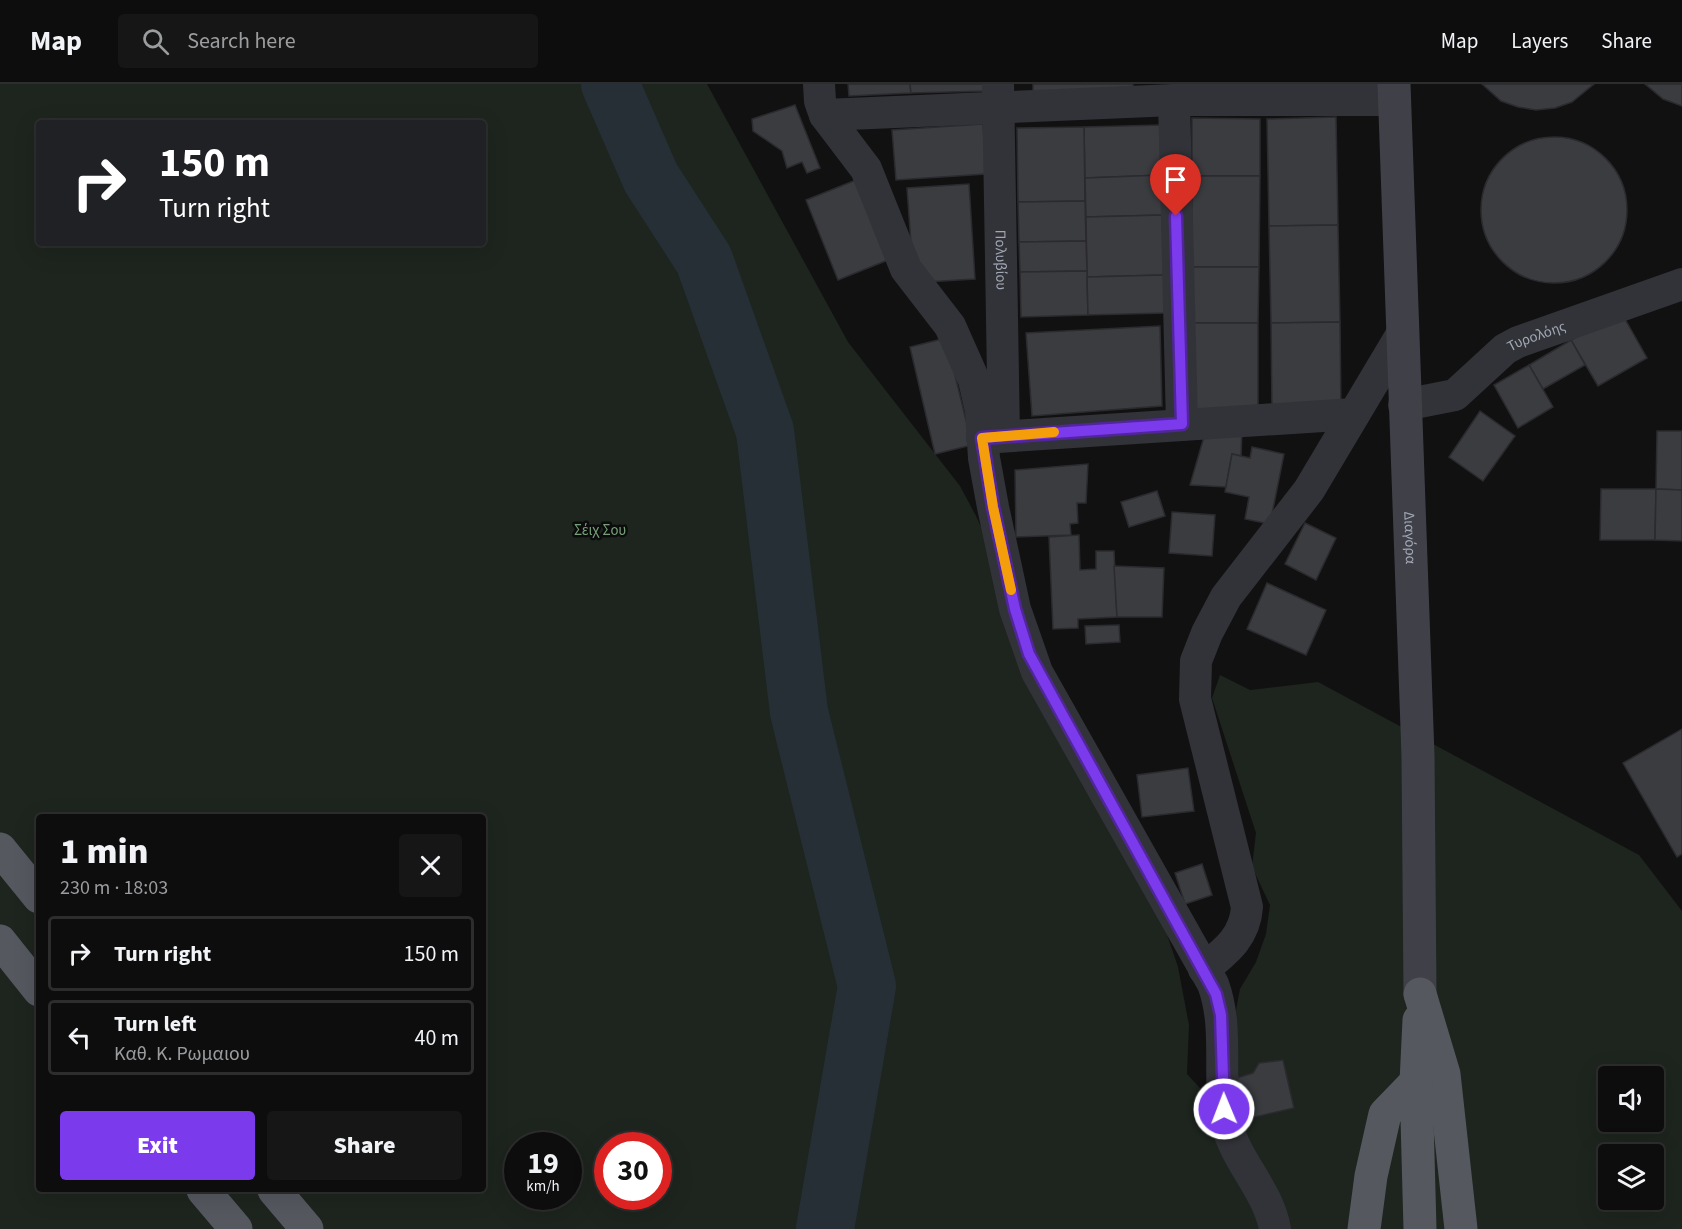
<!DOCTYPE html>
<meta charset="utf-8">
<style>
:root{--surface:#0d0d0e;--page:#161617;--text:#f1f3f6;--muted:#9a9c9e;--line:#2d2d2e;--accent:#7c3aed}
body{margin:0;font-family:"Source Sans 3",sans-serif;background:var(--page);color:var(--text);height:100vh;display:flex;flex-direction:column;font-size:22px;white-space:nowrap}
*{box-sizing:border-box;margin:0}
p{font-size:20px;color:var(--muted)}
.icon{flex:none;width:33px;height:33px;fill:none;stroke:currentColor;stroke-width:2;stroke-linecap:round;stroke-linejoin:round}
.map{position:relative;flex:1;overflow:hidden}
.panel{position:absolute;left:36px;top:730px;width:450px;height:378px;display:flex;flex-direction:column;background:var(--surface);border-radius:6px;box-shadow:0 6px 24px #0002,0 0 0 2px var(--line)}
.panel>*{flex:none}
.top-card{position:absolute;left:36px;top:36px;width:450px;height:126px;border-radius:6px;box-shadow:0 6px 24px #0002,0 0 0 2px var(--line);background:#202124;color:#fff;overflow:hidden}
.controls{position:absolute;left:1598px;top:982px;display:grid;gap:12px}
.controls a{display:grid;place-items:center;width:66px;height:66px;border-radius:6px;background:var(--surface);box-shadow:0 6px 24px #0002,0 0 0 2px var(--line);font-size:30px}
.speed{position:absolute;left:504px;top:1048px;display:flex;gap:12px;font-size:30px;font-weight:700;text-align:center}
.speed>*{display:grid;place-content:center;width:78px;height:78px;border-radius:50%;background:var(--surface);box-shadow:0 6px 24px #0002,0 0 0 2px var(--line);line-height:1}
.speed small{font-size:15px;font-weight:400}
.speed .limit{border:9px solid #d22;background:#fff;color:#111}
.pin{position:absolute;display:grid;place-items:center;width:51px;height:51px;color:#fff;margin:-62px -26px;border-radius:50% 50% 50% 0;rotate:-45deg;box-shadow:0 0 6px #0007}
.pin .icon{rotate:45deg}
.me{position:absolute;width:66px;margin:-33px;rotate:359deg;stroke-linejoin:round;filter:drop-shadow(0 0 4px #0008)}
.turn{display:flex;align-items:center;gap:21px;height:126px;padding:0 24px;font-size:27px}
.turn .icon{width:78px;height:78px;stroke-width:2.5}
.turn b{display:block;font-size:42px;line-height:51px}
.round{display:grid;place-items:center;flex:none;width:63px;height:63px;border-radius:6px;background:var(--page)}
.headline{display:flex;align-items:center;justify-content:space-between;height:102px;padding:0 24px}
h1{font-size:36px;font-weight:800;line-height:45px}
.cta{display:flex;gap:12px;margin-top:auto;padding:12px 24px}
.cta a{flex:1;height:69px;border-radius:6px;background:var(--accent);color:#fff;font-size:24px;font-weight:800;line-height:69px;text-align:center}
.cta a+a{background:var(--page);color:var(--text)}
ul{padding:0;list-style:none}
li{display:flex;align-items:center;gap:18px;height:75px;margin:0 12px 9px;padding:0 12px;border:3px solid var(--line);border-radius:6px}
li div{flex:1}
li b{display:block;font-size:22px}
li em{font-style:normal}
header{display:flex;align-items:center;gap:36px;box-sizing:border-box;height:84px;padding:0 30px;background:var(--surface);border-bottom:2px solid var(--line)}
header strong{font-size:28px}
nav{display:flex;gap:33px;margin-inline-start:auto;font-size:21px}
.search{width:420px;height:54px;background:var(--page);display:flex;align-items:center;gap:15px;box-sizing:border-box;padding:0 21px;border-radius:6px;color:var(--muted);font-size:22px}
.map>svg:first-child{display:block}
.green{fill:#1d251e;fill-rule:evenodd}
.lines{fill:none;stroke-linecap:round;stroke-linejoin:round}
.river{stroke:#272f36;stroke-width:58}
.building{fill:#3a3c40;stroke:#2b2b2f;stroke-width:1.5}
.minor{stroke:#323338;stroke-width:32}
.secondary{stroke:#404148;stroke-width:33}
.trunk{stroke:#565860;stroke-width:33}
.route-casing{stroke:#51269a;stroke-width:15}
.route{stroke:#7c3aed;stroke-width:10}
.slow{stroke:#f59e0b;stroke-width:10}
.labels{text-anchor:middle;stroke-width:5;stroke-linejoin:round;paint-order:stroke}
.street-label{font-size:15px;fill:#a1a7b4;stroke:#0c0c0d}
.park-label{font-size:15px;fill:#77a07a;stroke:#0c0c0d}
</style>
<header>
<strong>Map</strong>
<div class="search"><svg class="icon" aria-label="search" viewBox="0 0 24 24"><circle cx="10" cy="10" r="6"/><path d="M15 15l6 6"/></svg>Search here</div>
<nav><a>Map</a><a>Layers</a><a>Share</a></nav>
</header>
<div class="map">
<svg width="1682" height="1145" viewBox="0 0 1682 1145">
<rect width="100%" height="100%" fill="#111112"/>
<path class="green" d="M 0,0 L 707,0 L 848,258 L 960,402 L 976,432 L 1157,821 L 1178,883 L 1189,941 L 1187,990 L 1211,1016 L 1233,942 L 1240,905 L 1256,878 L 1266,850 L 1270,821 L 1252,783 L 1256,749 L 1212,614 L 1220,591 L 1250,606 L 1318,598 L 1639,771 L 1682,827 L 1682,1145 L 0,1145 ZM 39,39 L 483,39 L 483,159 L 39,159 ZM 39,734 L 483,734 L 483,1106 L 39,1106 ZM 1608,993 L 1653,993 L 1653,1038 L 1608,1038 ZM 518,1062 L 568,1062 L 568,1113 L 518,1113 ZM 608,1062 L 658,1062 L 658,1113 L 608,1113 ZM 1608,1071 L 1653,1071 L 1653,1116 L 1608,1116 Z"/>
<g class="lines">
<path class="river" d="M 610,0 L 651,94 L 704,176 L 765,347 L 799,628 L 867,902 L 825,1145"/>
</g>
<g class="building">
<path d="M 848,0 L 910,0 L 911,9 L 849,12 Z"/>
<path d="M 910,0 L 987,0 L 987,7 L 911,9 Z"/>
<path d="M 1033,0 L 1133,0 L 1133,3 L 1033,8 Z"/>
<path d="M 1482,0 L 1594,0 L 1572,18 L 1555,24 L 1536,26 L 1518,23 L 1501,17 Z"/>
<path d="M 1645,0 L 1682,0 L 1682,22 L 1663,15 Z"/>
<path d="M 795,21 L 820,84 L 807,89 L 802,78 L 787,84 L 782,67 L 753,47 L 752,35 Z"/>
<path d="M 1336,33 L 1338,141 L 1269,142 L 1267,35 Z"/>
<path d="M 1192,34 L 1260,35 L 1260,92 L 1192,92 Z"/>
<path d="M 983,40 L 986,90 L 896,96 L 892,46 Z"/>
<path d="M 1161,41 L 1162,91 L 1085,94 L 1084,43 Z"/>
<path d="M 1084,43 L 1085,117 L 1018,118 L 1017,44 Z"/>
<circle cx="1554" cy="126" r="73"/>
<path d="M 1162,91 L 1163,131 L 1086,133 L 1085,94 Z"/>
<path d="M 1192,92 L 1260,92 L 1259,183 L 1192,183 Z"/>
<path d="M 856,96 L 888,176 L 838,196 L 806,116 Z"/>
<path d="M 969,100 L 975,195 L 926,198 L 913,187 L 907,104 Z"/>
<path d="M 1085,117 L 1086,157 L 1019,158 L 1018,118 Z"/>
<path d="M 1163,131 L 1164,191 L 1087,193 L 1086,133 Z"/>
<path d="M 1338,141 L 1340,238 L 1271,239 L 1269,142 Z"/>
<path d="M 1086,157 L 1087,187 L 1020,188 L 1019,158 Z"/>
<path d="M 1192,183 L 1259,183 L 1258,239 L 1191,239 Z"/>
<path d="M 1087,187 L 1088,231 L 1021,233 L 1020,188 Z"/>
<path d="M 1164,191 L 1165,229 L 1088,231 L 1087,193 Z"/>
<path d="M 1621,228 L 1647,274 L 1598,302 L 1571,256 Z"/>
<path d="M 1340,238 L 1341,329 L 1272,330 L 1271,239 Z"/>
<rect x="1191" y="239" width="67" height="91"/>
<path d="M 1160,242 L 1162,322 L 1032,332 L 1026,249 Z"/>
<path d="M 946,254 L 972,361 L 935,370 L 910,263 Z"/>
<path d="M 1571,256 L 1585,281 L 1543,305 L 1529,281 Z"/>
<path d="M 1529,281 L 1553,323 L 1518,344 L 1494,301 Z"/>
<path d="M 1480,327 L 1515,352 L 1483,397 L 1449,373 Z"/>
<path d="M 1242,345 L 1241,372 L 1232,370 L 1226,403 L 1190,401 L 1206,346 Z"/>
<path d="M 1657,347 L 1682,347 L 1682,406 L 1656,405 Z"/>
<path d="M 1252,363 L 1284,370 L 1270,440 L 1245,435 L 1249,413 L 1225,408 L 1232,370 L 1250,374 Z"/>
<path d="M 1088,380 L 1086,419 L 1077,419 L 1078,439 L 1070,440 L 1071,451 L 1016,453 L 1015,386 Z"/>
<path d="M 1601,405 L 1656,405 L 1655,456 L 1600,456 Z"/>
<path d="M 1656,405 L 1682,406 L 1682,457 L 1655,456 Z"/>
<path d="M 1157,407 L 1165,432 L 1129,443 L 1121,418 Z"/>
<path d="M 1172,428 L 1215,431 L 1212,472 L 1169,469 Z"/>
<path d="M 1305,439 L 1336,454 L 1316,496 L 1285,480 Z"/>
<path d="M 1079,451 L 1080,486 L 1096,485 L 1096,467 L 1114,467 L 1117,533 L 1078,535 L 1078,544 L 1053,545 L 1049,453 Z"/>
<path d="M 1114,482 L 1164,484 L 1162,533 L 1117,533 Z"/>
<path d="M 1267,499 L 1326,526 L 1306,571 L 1247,545 Z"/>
<path d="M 1119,541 L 1120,558 L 1086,560 L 1085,542 Z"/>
<path d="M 1682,645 L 1682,770 L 1677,773 L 1623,679 Z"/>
<path d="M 1188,684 L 1194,727 L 1142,733 L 1137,691 Z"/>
<path d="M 1202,780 L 1212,811 L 1185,820 L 1175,789 Z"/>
<path d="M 1283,976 L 1294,1024 L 1242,1036 L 1233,995 L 1253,989 L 1259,979 Z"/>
</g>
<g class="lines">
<g class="minor">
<path d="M 819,0 L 820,17 L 825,31 L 866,85 L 906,185 L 950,242 L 974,296 L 981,327 L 984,374 L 993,423 L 1015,525 L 1037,588 L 1213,900 C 1230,946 1216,995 1227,1041 C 1237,1079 1268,1106 1275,1145"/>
<path id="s1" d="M 998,0 L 1004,352"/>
<path d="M 1174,16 L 1182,341"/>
<path d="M 825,31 L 1174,16 L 1394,16"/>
<path id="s2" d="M 1404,321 L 1455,311 L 1505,265 L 1518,258 L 1682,200"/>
<path d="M 982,354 L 1354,330"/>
<path d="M 1204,885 C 1226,867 1245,853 1247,823 L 1195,615 L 1196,577 L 1207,549 L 1226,513 L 1309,406 L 1402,250"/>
</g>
<path class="secondary" id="s3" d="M 1394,0 L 1418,672 L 1420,910"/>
<g class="trunk">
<path d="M 0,765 L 39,813"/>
<path d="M 0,857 L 39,906"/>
<path d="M 1420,910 L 1444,990 L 1461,1145"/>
<path d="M 1419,936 L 1416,998 L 1420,1145"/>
<path d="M 203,1106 L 236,1145"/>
<path d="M 274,1106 L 307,1145"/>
<path d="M 1364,1145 L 1371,1092 L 1385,1030 L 1416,998"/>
</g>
</g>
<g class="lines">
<g class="route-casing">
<path id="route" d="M 1176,132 L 1182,340 L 982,354 L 993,423 L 1015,525 L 1029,570 L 1216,910 L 1221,931 L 1224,1025"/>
</g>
<use href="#route" class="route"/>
<path class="slow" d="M 1011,506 L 993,423 L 982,354 L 1054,348"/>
</g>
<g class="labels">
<g class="street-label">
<text dy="5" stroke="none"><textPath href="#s1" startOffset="176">Πολυβίου</textPath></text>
<text dy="5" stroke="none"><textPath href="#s2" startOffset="154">Τυρολόης</textPath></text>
<text dy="5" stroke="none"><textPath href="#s3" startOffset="454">Διαγόρα</textPath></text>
</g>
<g class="park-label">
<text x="600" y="451">Σέιχ Σου</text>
</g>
</g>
</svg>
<div class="controls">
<a><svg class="icon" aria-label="sound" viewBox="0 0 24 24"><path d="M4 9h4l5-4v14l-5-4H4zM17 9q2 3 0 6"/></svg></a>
<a><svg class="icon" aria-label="layers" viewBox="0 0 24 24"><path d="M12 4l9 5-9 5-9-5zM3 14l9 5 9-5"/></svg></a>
</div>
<div class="speed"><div>19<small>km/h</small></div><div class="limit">30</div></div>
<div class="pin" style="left:1176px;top:132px;background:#d93025"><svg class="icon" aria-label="arrive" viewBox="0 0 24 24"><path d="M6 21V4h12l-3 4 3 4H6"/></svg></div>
<svg class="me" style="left:1224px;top:1025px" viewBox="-20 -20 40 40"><circle r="17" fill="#7c3aed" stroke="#fff" stroke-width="3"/><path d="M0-11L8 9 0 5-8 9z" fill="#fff"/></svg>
<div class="top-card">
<div class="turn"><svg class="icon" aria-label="right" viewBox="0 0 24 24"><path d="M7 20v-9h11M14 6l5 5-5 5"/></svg><div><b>150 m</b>Turn right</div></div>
</div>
<section class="panel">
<div class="headline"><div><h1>1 min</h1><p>230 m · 18:03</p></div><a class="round"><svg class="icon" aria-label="close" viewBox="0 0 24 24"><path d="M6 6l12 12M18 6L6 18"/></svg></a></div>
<ul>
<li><svg class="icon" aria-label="right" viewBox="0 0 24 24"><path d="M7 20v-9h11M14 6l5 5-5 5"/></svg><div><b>Turn right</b></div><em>150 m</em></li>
<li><svg class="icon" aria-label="left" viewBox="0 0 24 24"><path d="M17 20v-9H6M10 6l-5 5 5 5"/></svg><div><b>Turn left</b><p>Καθ. Κ. Ρωμαιου</p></div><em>40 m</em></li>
</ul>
<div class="cta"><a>Exit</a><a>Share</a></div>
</section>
</div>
